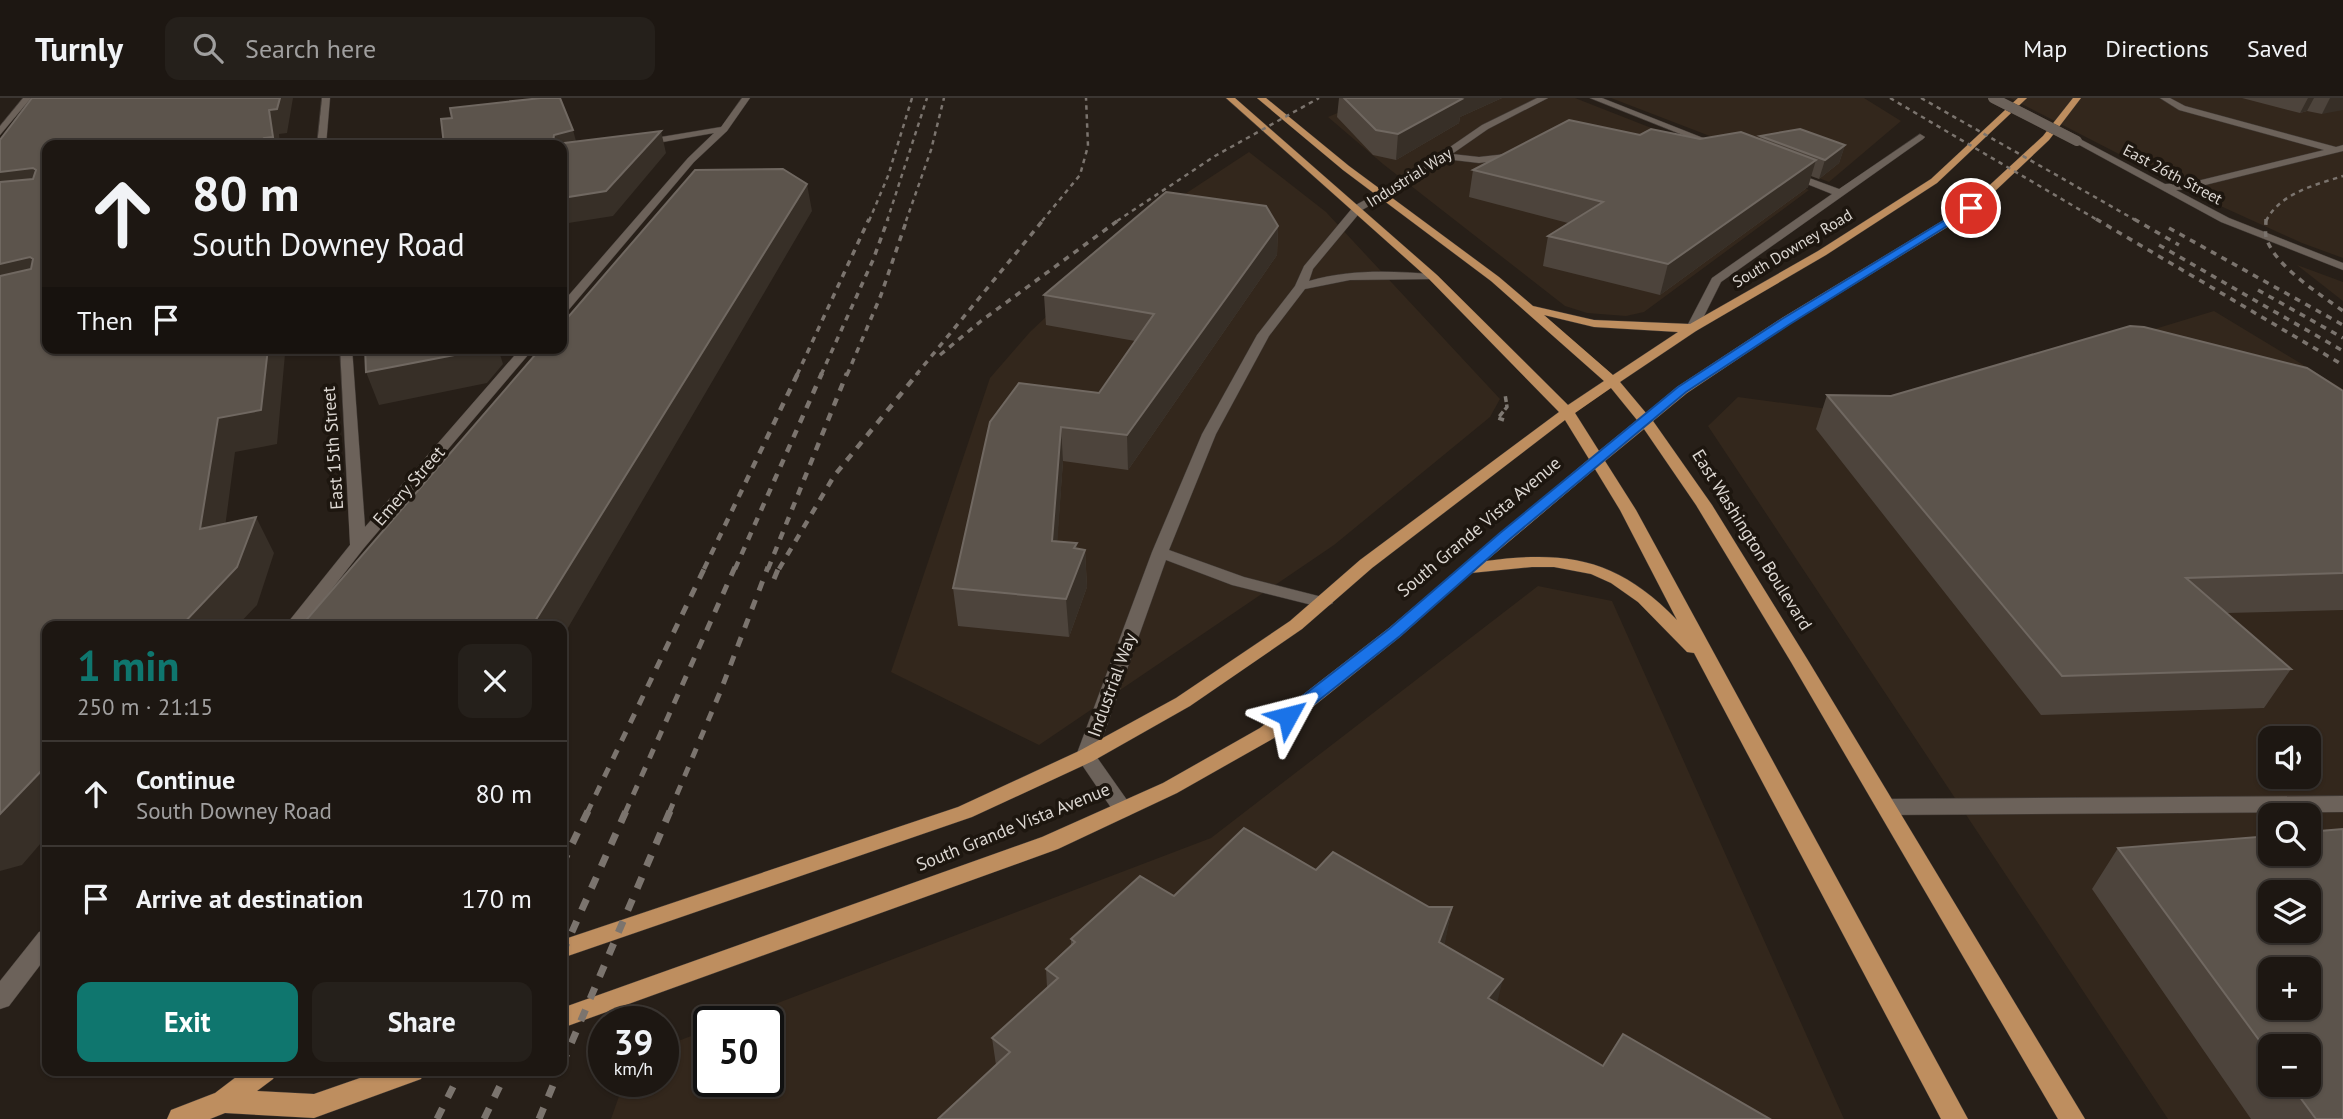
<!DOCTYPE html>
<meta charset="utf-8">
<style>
:root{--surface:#1d1712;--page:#25201b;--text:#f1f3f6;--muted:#a09f9f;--line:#3b3632;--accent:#0f766e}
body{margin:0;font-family:"PT Sans",sans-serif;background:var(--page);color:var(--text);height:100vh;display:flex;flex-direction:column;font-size:26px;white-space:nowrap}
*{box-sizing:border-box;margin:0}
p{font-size:23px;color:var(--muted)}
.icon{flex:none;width:38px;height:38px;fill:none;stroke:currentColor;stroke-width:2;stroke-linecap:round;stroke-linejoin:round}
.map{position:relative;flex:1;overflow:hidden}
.side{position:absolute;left:42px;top:523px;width:525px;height:455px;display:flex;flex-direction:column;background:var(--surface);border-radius:14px;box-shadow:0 2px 5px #0004,0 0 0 2px var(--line)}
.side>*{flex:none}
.banner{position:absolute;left:42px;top:42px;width:525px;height:214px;border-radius:14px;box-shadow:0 2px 5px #0004,0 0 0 2px var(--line);background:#1d1712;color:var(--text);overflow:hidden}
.controls{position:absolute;left:2258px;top:628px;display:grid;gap:14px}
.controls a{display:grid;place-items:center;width:63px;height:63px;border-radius:14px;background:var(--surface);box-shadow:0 2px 5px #0004,0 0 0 2px var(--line);font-size:35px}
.speed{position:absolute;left:588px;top:908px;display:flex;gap:14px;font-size:35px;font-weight:700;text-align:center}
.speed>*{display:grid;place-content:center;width:91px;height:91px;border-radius:50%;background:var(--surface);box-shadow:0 2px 5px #0004,0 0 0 2px var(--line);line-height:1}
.speed small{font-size:18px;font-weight:400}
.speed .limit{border:4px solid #111;border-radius:10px;background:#fff;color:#111}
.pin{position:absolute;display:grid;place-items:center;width:60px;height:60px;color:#fff;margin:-30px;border:4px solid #fff;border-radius:50%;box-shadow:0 2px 7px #0007}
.me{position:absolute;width:77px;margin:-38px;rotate:52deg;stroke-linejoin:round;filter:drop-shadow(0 0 5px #0008)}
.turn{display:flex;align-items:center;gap:24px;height:147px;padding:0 35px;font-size:32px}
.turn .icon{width:91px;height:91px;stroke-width:2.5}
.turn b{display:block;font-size:49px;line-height:60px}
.then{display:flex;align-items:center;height:66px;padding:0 35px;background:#0003;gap:14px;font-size:26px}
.round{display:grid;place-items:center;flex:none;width:74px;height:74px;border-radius:14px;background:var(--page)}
.summary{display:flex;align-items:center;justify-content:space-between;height:119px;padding:0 35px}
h1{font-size:42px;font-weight:700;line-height:52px;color:var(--accent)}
.button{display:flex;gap:14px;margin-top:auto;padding:14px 35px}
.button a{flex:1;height:80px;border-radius:14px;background:var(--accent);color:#fff;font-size:28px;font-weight:700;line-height:80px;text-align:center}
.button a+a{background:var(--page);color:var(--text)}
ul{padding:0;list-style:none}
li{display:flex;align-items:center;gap:21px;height:105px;padding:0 35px;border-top:2px solid var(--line)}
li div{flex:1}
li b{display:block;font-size:26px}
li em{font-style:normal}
header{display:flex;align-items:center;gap:42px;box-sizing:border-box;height:98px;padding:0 35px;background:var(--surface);border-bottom:2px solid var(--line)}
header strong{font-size:33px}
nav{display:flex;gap:38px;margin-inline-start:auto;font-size:24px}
.search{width:490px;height:63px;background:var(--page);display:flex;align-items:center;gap:18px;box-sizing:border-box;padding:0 24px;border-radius:14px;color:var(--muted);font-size:26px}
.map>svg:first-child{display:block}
.built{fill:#33271c;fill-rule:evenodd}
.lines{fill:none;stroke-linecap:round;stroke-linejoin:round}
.minor-casing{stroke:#413a35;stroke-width:1}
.major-casing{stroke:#413a35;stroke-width:1}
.path{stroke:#7f7973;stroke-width:3.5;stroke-dasharray:6 2.5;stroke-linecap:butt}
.minor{fill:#6c625a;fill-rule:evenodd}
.major{fill:#be8e5f;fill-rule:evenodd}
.rail-far4{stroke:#7b746e;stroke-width:2.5;stroke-dasharray:4.5 4.5;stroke-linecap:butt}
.rail-far3{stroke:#7b746e;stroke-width:3.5;stroke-dasharray:6 6;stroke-linecap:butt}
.rail-far2{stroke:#7b746e;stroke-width:4.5;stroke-dasharray:8 8;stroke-linecap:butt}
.rail-far1{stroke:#7b746e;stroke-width:5;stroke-dasharray:10 10;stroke-linecap:butt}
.rail{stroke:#7b746e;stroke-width:7;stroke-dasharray:12 12;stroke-linecap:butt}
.minor-bridge-casing{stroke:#413a35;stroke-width:10;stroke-linecap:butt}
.minor-bridge{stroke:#6c625a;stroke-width:10}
.wall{fill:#4d443c;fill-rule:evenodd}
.shaded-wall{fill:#372f27}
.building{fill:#5c544c;stroke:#706861;stroke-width:2;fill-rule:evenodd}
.route{fill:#1a73e8;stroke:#114b97;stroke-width:2}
.labels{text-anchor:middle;stroke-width:7;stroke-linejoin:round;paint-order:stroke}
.far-street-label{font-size:16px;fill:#dcd7d2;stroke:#1d160f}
.street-label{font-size:18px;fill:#dcd7d2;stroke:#1d160f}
</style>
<header>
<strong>Turnly</strong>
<div class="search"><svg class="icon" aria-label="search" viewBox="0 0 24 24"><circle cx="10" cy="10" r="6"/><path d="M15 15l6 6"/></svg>Search here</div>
<nav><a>Map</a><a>Directions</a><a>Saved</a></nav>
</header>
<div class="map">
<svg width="2343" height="1021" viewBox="0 0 2343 1021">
<rect width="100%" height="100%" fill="#271f18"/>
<g class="built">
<path d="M 1373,0 L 1575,0 L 1809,92 L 1644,214 L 1626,218 L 1587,215 L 1565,208 L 1383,66 L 1328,19 Z"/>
<path d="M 1611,0 L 1864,0 L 1901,23 L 1829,84 Z"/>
<path d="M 2010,0 L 2343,0 L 2343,160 L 2302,145 L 2214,105 Z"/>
<path d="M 1249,54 L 1326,114 L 1500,301 L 1490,319 L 1334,447 L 1039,647 L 891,574 L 990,280 L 1030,234 L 1156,115 Z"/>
<path d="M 2297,167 L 2343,184 L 2343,203 Z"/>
<path d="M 2214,213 L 2343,291 L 2343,1021 L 2168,1021 L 1708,328 L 1738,299 L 1872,317 ZM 2270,640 L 2308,640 L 2308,679 L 2270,679 ZM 2270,718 L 2308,718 L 2308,756 L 2270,756 ZM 2270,794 L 2308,794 L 2308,833 L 2270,833 ZM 2270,872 L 2308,872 L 2308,910 L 2270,910 ZM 2270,948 L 2308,948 L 2308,987 L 2270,987 Z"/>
<path d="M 1538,488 L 1612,503 L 1844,1021 L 611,1021 L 624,984 L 663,984 L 663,949 L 709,931 L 709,984 L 768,984 L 768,924 L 728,924 L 1211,740 Z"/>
</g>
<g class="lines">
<g class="minor-casing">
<g id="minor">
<path d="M 23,0 L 31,0 L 0,37 L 0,28 Z"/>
<path d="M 322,0 L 330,0 L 326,47 L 317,47 Z"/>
<path d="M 742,0 L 750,0 L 727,33 L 694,64 L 566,215 L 562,216 L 562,205 L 688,60 L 714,35 L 640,48 L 637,47 L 637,43 L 721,29 Z"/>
<path d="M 1537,0 L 1548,0 L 1488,31 L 1452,56 L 1479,59 L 1515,55 L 1520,58 L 1518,60 L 1479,65 L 1445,61 L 1411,84 L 1362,112 L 1313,171 L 1309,183 C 1350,171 1391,173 1433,176 L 1439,179 L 1437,181 L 1350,182 L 1305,191 L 1269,238 L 1216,336 L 1169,452 L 1244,479 L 1330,501 L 1333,505 L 1324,510 L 1232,487 L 1166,462 L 1096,658 L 1134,712 L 1130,717 L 1123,720 L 1116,717 L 1076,658 L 1152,454 L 1202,336 L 1257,237 L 1295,188 L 1304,168 L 1354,108 L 1405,80 L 1482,27 Z"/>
<path d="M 1590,0 L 1602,0 L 1726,49 L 1718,51 Z"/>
<path d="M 2160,0 L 2170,0 L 2185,8 L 2336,49 L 2343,47 L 2343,53 L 2339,54 L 2189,91 L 2176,92 L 2229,120 L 2343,165 L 2343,172 L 2221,124 L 2072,43 L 2080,41 L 2165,86 L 2189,85 L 2324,52 L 2179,12 Z"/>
<path d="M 1920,36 L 1925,39 L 1923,41 L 1721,184 L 1698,230 L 1696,233 L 1688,233 L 1686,230 L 1712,180 L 1832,96 L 1787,78 L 1787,74 L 1793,74 L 1839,91 Z"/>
<path d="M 340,250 L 352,250 L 365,429 L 521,250 L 534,250 L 364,450 L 303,528 L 285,528 L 350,447 Z"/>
<path d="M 2343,698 L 2343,714 L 1887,717 L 1880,714 L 1876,709 L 1880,704 L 1887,701 Z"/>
<path d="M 47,832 L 47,858 L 9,908 L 0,911 L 0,883 L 39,834 Z"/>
</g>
</g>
<g class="major-casing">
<g id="major">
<path d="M 1226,0 L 1235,0 L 1437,177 L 1568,307 L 1604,283 L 1491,183 L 1343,72 L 1257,0 L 1266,0 L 1349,68 L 1499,179 L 1533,208 L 1594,222 L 1690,226 L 1818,153 L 1931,81 L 2018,0 L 2027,0 L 1937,85 L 1826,157 L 1696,233 L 1620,284 L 1646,315 L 1677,289 L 1782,220 L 1967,108 L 2043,38 L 2073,0 L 2081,0 L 2049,42 L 1975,112 L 1790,226 L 1687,295 L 1653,323 L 1712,407 L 1809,564 L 2085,1021 L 2058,1021 L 1791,564 L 1696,407 L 1644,331 L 1605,363 L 1636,412 L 1968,1021 L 1941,1021 L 1694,555 L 1687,554 L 1638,504 L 1611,485 L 1591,476 L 1554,469 L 1532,469 L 1471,475 L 1401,538 L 1274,640 L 1177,695 L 1058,751 L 562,930 L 562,910 L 1042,739 L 1163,685 L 1260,630 L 1389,530 L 1589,361 L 1565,322 L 1372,470 L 1302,531 L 1190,608 L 1093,663 L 972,719 L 562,860 L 562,842 L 958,709 L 1079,653 L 1176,600 L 1290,523 L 1360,462 L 1559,314 L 1429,181 ZM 1544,217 L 1594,229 L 1678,234 L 1613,277 ZM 1611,290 L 1637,322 L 1599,353 L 1575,315 ZM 1595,371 L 1620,412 L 1677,522 C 1618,461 1568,452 1486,463 Z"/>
<path d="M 244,973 L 277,973 L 273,981 L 257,993 L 314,996 L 380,973 L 425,973 L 421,981 L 314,1020 L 225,1015 L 210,1021 L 167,1021 L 171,1012 L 215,995 Z"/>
</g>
</g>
<path class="path" d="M 1504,322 L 1498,320 L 1507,309 L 1505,296"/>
<use href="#minor" class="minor"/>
<use href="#major" class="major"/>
<g class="rail-far4">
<path d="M 1890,0 L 2099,123"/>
<path d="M 1921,0 L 2137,123"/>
<path d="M 869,123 L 888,78 L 912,0"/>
<path d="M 887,123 L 927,0"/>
<path d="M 906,123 L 931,52 L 944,0"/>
<path d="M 1042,123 L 1080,77 L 1088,48 L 1086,0"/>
<path d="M 1117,123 L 1215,58 L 1319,0"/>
<path d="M 2266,123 C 2280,95 2315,87 2343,78"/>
</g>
<g class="rail-far3">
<path d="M 2096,121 L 2343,267"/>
<path d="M 2134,121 L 2179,147"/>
<path d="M 2266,121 C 2266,127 2265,134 2266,139 C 2274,168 2320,196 2343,213"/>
<path d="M 2169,130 L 2343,227"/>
<path d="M 2159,147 L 2343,253"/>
<path d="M 2258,192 L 2343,240"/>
<path d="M 940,257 L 981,223 L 1120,121"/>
<path d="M 797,277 L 869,121"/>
<path d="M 821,277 L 873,162 L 888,121"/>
<path d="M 847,277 L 881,197 L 907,121"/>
<path d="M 916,277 L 1044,121"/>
</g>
<g class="rail-far2">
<path d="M 704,471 L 798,275"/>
<path d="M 735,471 L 822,275"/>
<path d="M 768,471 L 847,275"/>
<path d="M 779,471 L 834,378 L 918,275"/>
</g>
<g class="rail-far1">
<path d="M 774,481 L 779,469"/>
<path d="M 587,715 L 705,469"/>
<path d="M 625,715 L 735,469"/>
<path d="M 669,715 L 721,592 L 768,469"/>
</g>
<g class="rail">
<path d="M 562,767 L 588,713"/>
<path d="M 562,856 L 626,713"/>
<path d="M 562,967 L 670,713"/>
<path d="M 437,1021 L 461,973"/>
<path d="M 484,1021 L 507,973"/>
<path d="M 539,1021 L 559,973"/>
</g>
<g class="minor-bridge-casing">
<path id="minor-bridge" d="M 1993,0 L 2077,43"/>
</g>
<use href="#minor-bridge" class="minor-bridge"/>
</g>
<g class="wall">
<path d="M 1339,0 L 1502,0 L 1460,19 L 1459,25 L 1396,62 L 1373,57 L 1337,19 Z"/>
<path d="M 2242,0 L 2343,0 L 2322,16 L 2307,13 L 2300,15 Z"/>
<path d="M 1640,37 L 1700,41 L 1759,41 L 1760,38 L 1845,47 L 1839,65 L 1819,81 L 1811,78 L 1808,89 L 1660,197 L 1543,168 L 1548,138 L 1568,125 L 1469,99 L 1473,72 Z"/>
<path d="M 1278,128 L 1277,157 L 1128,372 L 1063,363 L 1057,443 L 1077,445 L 1077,451 L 1085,452 L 1087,489 L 1069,539 L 958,528 L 953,490 L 990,324 L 1099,295 L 1135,243 L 1046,227 L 1044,197 Z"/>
<path d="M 2343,293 L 2343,512 L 2227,515 L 2291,571 L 2264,610 L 2041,617 L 1816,331 L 1827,297 L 1891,298 Z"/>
<path d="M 2118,750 L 2343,1021 L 2251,1021 L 2092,791 ZM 2270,948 L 2308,987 L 2270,987 Z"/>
<path d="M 1316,772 L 1429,809 L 1452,809 L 1444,847 L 1497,905 L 1603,968 L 996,967 L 992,940 L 1047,889 L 1046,871 L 1071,847 L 1071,841 L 1174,798 Z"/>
</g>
<g class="shaded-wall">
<path d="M 280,0 L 293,0 L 287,35 L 279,36 L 280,47 L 266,47 L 264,40 L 269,12 Z"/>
<path d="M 1454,0 L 1502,0 L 1460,19 L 1459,25 L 1396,62 L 1398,36 Z"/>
<path d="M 2308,0 L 2314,0 L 2307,13 L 2300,15 Z"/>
<path d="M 2330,0 L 2343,0 L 2343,12 L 2322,16 Z"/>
<path d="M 573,32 L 579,54 L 554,47 L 554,37 Z"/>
<path d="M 661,33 L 666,55 L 613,118 L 562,126 L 562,100 Z"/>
<path d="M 1845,47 L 1839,65 L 1819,81 L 1825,62 Z"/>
<path d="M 1816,62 L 1808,89 L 1660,197 L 1668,166 Z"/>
<path d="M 33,70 L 47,96 L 0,102 L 0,74 Z"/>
<path d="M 807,86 L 812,113 L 562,540 L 562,528 L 532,528 Z"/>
<path d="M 1278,128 L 1277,157 L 1128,372 L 1127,337 Z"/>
<path d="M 30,159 L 46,188 L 0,199 L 0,166 Z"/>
<path d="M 562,171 L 567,188 L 562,189 Z"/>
<path d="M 268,250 L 282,250 L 285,256 L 277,346 L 235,354 L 220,467 L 200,431 L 218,320 Z"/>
<path d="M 478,250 L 498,250 L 503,266 L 487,285 L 379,307 L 366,274 Z"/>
<path d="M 1061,329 L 1063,363 L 1055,479 L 1052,443 Z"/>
<path d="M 256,419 L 274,455 L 257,507 L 237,528 L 181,528 Z"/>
<path d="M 1077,445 L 1078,470 L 1085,452 L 1087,489 L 1069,539 L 1066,501 L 1074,450 Z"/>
<path d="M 47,667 L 47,738 L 22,767 L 0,773 L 0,716 Z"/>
<path d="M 1452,809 L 1444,850 L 1439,844 Z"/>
<path d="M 1503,881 L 1493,922 L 1488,900 Z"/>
</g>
<g class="building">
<path d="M 32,0 L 280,0 L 277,11 L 269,12 L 273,39 L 264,40 L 266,47 L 47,47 L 47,250 L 268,250 L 261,312 L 218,320 L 200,431 L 256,419 L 237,469 L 181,528 L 47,528 L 47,667 L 0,716 L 0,178 L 31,171 L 33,161 L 30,159 L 0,166 L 0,84 L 33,81 L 36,72 L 33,70 L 0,74 L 0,42 Z"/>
<path d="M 541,0 L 560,0 L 573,32 L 554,37 L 553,44 L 556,46 L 661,33 L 606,93 L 562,100 L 562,47 L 444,47 L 441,21 L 452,20 L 450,10 Z"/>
<path d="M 1344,0 L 1459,0 L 1462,1 L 1398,36 L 1376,32 Z"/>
<path d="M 1569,22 L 1640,37 L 1651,31 L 1700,41 L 1741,34 L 1816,62 L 1668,166 L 1548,138 L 1603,104 L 1473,72 Z"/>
<path d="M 1800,31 L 1845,47 L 1825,62 L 1760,38 Z"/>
<path d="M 783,71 L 807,86 L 532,528 L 301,528 L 541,250 L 562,250 L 562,226 L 695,72 Z"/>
<path d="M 1166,94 L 1266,108 L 1278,128 L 1127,337 L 1061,329 L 1052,443 L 1077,445 L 1074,450 L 1085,452 L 1066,501 L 953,490 L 990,324 L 1019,285 L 1099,295 L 1154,216 L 1044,197 Z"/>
<path d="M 2130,228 L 2144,229 L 2307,270 L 2343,293 L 2343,475 L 2186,480 L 2291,571 L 2062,578 L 1827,297 L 1891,298 Z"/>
<path d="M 365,250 L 478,250 L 475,253 L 366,274 Z"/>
<path d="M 1244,730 L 1316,772 L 1333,754 L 1429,809 L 1452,809 L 1439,844 L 1503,881 L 1488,900 L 1603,968 L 1623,936 L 1770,1021 L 938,1021 L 1010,954 L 992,940 L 1058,880 L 1046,871 L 1075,844 L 1071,841 L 1140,778 L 1174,798 Z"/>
<path d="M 2343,731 L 2343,1021 L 2316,1021 L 2291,987 L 2308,987 L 2308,948 L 2270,948 L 2270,957 L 2118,750 L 2270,738 L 2270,756 L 2308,756 L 2308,734 ZM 2270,794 L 2308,794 L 2308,833 L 2270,833 ZM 2270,872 L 2308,872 L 2308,910 L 2270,910 Z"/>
<path d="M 47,828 L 47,850 L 41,835 Z"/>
</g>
<path class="route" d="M 1968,108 L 1976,110 L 1790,226 L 1686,294 L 1510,441 L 1400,538 L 1294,622 L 1282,622 L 1279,618 L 1282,614 L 1389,531 L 1500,435 L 1678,289 L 1782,221 Z"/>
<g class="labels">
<g class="far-street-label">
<text transform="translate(2173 76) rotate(28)" y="6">East 26th Street</text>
<text transform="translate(1409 79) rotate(-32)" y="6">Industrial Way</text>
<text transform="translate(1792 150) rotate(-31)" y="6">South Downey Road</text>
</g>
<g class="street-label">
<text transform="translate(333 350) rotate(-94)" y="6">East 15th Street</text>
<text transform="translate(409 388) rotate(-49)" y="6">Emery Street</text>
<text transform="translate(1479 429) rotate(-40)" y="6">South Grande Vista Avenue</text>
<text transform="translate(1752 442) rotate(58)" y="6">East Washington Boulevard</text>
<text transform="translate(1112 587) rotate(-70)" y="6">Industrial Way</text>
<text transform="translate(1013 729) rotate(-22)" y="6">South Grande Vista Avenue</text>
</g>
</g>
</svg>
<div class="controls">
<a><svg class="icon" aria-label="sound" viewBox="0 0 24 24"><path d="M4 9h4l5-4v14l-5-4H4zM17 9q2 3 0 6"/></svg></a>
<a><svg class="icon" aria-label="search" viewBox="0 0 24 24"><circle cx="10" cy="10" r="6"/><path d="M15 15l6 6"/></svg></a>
<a><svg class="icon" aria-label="layers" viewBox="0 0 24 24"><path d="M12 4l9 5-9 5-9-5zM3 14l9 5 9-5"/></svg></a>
<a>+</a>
<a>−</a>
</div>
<div class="speed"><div>39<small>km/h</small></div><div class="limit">50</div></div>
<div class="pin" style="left:1971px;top:110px;background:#d93025"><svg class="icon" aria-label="arrive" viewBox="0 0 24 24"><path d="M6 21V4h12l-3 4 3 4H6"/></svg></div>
<svg class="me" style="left:1288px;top:618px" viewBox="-20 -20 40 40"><path d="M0-17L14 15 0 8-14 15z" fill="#1a73e8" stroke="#fff" stroke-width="4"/></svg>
<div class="banner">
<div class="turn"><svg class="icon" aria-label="ahead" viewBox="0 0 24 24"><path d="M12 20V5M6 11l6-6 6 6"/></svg><div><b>80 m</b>South Downey Road</div></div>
<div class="then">Then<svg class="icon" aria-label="arrive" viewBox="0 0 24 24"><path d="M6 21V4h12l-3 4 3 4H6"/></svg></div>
</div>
<section class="side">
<div class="summary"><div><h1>1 min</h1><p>250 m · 21:15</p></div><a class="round"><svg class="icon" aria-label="close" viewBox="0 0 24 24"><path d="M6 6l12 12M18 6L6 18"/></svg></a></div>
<ul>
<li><svg class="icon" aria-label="ahead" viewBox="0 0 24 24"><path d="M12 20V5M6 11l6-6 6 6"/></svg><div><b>Continue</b><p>South Downey Road</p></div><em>80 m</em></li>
<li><svg class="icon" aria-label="arrive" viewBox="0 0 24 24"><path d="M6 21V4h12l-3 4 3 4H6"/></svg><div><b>Arrive at destination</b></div><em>170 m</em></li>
</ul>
<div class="button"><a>Exit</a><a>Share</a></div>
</section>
</div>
